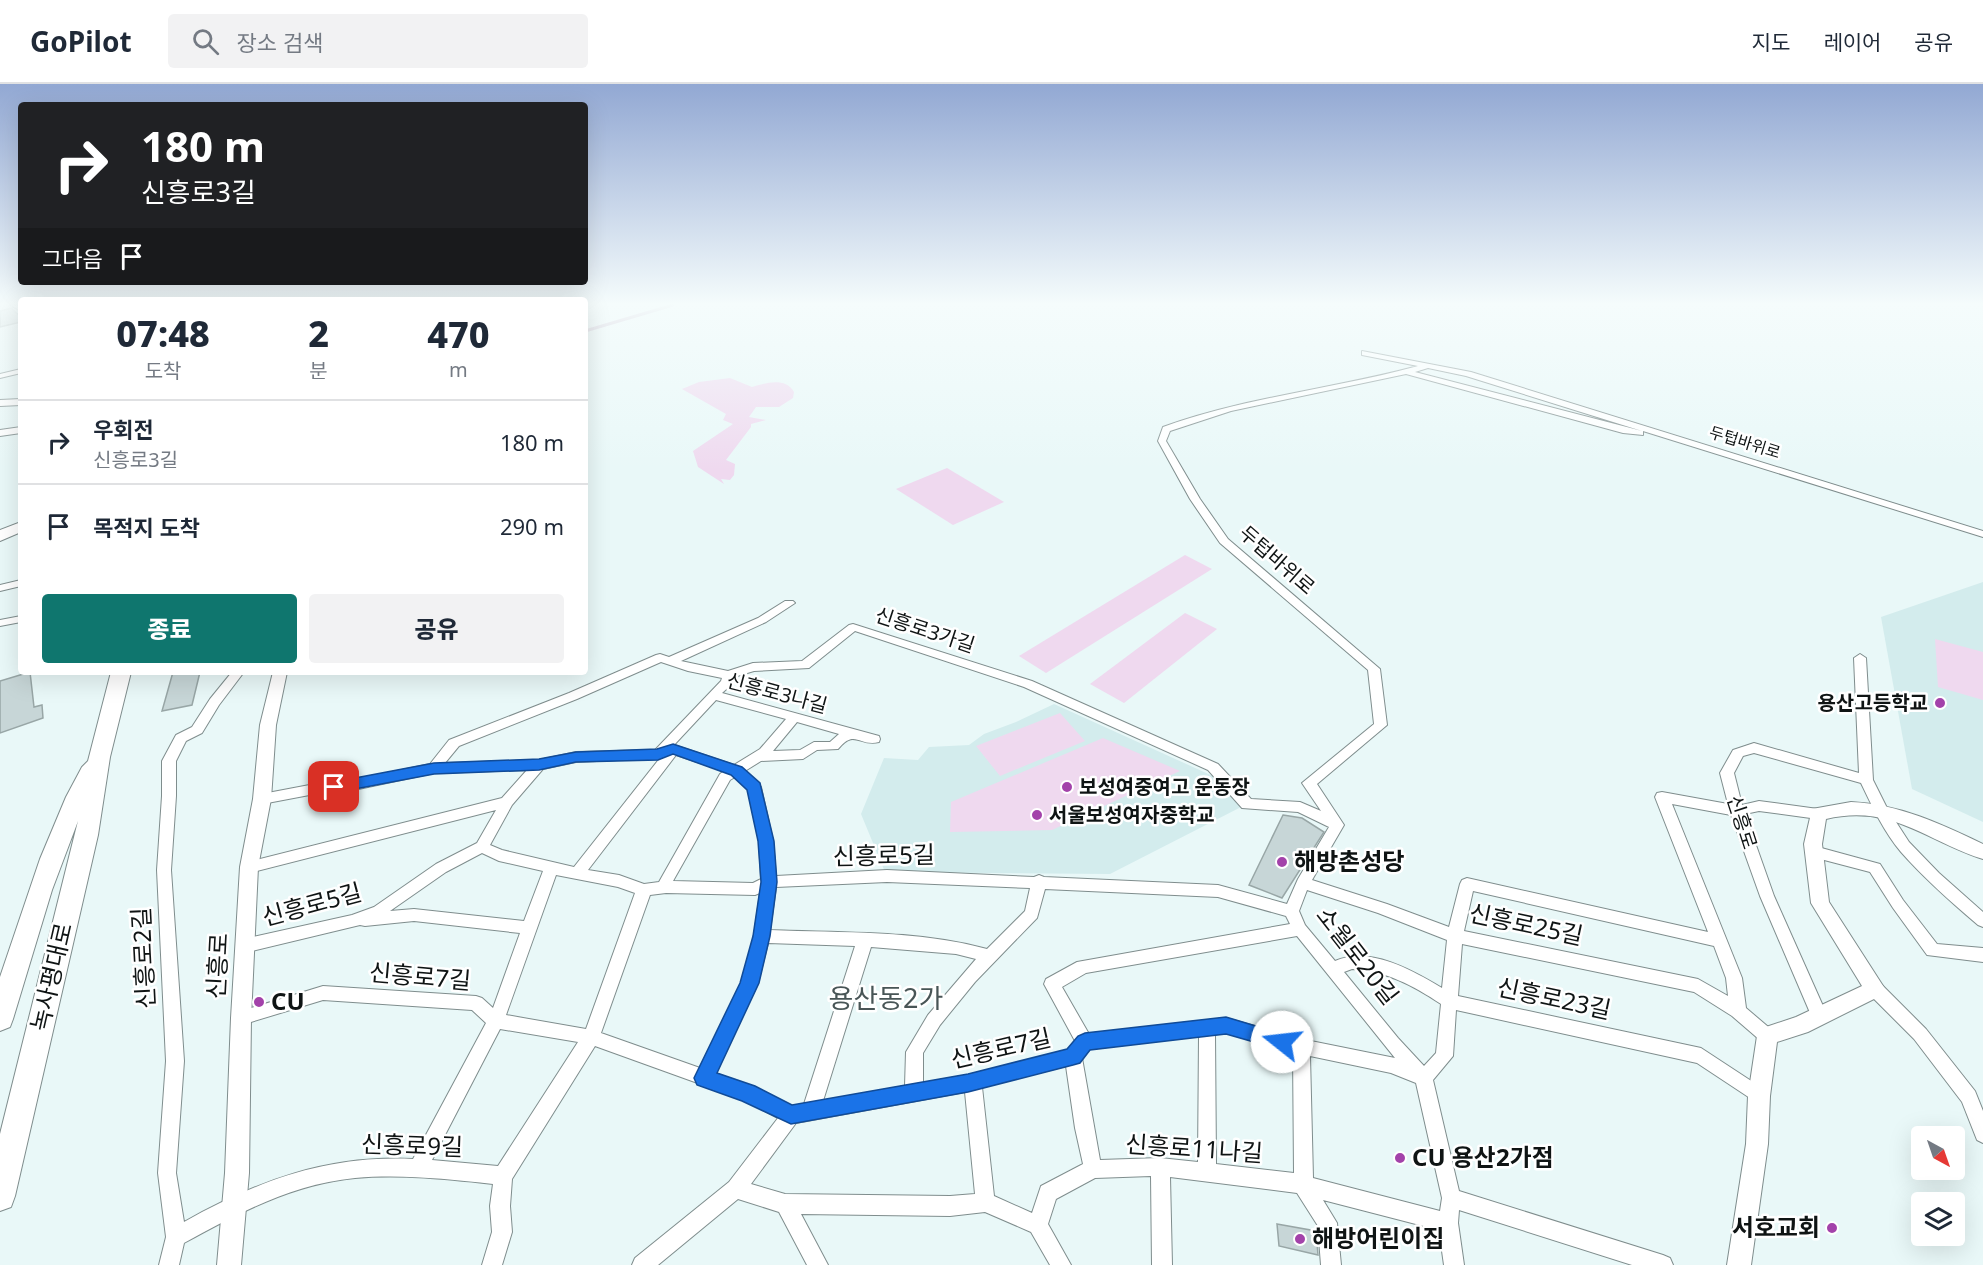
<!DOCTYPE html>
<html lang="ko">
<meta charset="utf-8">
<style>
:root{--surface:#fff;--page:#f2f2f3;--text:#1f2937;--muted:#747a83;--line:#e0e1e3;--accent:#0f766e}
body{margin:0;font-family:"Noto Sans","Noto Sans KR",sans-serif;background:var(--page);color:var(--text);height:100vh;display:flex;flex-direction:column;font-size:22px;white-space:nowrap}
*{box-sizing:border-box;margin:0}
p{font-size:20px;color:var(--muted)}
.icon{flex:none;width:33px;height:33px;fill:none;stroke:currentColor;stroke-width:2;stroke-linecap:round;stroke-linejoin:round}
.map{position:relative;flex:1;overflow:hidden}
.side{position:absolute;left:18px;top:213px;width:570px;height:378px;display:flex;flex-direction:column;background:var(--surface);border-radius:6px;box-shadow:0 6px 24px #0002}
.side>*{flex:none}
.hud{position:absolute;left:18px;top:18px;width:570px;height:183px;border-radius:6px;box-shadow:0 6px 24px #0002;background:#202124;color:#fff;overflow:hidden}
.needle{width:39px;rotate:140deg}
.controls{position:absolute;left:1911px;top:1042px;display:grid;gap:12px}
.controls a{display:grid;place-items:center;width:54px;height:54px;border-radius:6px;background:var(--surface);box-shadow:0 6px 24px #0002;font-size:30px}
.pin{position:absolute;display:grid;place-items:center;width:51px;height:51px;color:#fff;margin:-26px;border-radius:12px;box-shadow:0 3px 9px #0006}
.me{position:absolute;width:66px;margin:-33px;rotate:286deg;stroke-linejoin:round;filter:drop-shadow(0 0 4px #0008)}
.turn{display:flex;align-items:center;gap:21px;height:126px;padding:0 24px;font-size:27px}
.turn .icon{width:78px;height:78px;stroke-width:2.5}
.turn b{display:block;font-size:42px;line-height:51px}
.then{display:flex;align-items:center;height:57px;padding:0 24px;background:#0003;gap:12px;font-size:22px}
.eta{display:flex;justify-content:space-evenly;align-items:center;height:102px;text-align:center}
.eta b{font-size:36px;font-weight:800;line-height:42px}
.primary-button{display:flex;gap:12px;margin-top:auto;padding:12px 24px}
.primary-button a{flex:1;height:69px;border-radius:6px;background:var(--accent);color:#fff;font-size:24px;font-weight:800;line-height:69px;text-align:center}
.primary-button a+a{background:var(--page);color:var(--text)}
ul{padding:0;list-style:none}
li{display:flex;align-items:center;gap:18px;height:84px;padding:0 24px;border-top:2px solid var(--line)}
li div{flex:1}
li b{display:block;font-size:22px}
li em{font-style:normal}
header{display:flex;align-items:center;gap:36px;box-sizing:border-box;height:84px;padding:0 30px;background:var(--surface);border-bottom:2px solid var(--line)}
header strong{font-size:28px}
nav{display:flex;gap:33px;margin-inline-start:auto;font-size:21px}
.search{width:420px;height:54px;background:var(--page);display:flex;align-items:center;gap:15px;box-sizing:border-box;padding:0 21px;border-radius:6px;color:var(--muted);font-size:22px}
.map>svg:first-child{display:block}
.built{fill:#d3eced}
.green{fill:#efd9ef}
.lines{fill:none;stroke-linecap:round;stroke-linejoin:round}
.stream{stroke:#b296b3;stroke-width:3}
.building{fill:#c7d6d7;stroke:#98a6a6;stroke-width:1.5}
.minor-casing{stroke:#7f8d8d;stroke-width:2}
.tertiary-casing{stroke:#7f8d8d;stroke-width:2}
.secondary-casing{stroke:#7f8d8d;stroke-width:2}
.primary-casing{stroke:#7f8d8d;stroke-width:2}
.minor{fill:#fff;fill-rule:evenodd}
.tertiary{fill:#fff;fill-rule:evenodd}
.secondary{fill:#fff;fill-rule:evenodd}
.primary{fill:#fff;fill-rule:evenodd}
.route{fill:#1a73e8;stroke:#114b97;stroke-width:1.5}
.poi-dot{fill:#a342aa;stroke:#fff;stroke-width:2}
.labels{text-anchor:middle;stroke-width:5;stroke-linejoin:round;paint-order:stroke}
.far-street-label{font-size:16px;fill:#0f1414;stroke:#fff}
.street-label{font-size:20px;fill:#0f1414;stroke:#fff}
.poi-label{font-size:20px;font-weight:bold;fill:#0f1414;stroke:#fff;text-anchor:start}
.near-street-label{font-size:24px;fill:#0f1414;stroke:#fff}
.near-poi-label{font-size:24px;font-weight:bold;fill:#0f1414;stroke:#fff;text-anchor:start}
.near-quarter-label{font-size:27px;fill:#485556;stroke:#fff}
</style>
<header>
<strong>GoPilot</strong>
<div class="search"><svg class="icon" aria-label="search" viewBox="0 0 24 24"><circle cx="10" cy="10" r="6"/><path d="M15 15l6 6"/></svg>장소 검색</div>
<nav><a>지도</a><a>레이어</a><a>공유</a></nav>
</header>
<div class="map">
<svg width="1983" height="1181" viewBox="0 0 1983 1181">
<rect width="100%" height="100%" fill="#e9f8f8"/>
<g class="built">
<path d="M 1983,498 L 1983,738 L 1912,705 L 1881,533 Z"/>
<path d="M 1054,620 L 1215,693 L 1245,721 L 1110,790 L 885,788 L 861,730 L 884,674 L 918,676 L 929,663 L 969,661 L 984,650 L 1016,638 Z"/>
</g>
<g class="green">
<path d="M 730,294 L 752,303 C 766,299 785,293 794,308 L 793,314 L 779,323 L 756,323 L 749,333 L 766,336 L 751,340 L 751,343 L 726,376 L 735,380 L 734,391 L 730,396 L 721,395 L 724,400 L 698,383 L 693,367 L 733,340 L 723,336 L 726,330 L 682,305 L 699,298 Z"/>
<path d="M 947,384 L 1004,418 L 953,441 L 896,405 Z"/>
<path d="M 1185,471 L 1212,485 L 1046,589 L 1019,572 Z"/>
<path d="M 1185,529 L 1217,545 L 1124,619 L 1090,600 Z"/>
<path d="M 1935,555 L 1983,568 L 1983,616 L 1938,603 Z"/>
<path d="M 1060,629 L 1085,657 L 1000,692 L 976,662 Z"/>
<path d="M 1103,654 L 1180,687 L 1052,746 L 950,748 L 951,718 Z"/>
</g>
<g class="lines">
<path class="stream" d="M 585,247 L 673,221"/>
</g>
<g class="building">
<path d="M 11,224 L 21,233 L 21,238 L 0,243 L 0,227 Z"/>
<path d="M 30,588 L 34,623 L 42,621 L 43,634 L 0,649 L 0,597 Z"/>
<path d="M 173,588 L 200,588 L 192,621 L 162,627 Z"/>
<path d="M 1283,731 L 1302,734 L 1324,748 L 1282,814 L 1249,801 Z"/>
<path d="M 1277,1140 L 1316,1147 L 1318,1171 L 1279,1162 Z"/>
</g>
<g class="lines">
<g class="minor-casing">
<g id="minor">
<path d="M 10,221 L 21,222 L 21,227 Z"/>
<path d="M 1362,267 L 1471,288 L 1983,447 L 1983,453 L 1643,347 L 1643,351 L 1623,349 L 1406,290 L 1231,327 L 1170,347 L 1166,357 L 1200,415 L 1228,455 L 1380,585 L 1387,641 L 1317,700 L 1344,741 L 1312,796 L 1387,820 L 1449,843 L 1460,800 L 1462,796 L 1467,794 L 1708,848 L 1655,713 L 1657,709 L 1662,708 L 1728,720 L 1720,689 L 1733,666 L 1754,659 L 1859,689 L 1854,574 L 1860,570 L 1866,574 L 1873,696 L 1887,724 L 1909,758 L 1939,789 L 1983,828 L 1983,843 L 1978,841 C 1951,818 1924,794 1901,768 C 1884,748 1872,722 1861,699 L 1754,669 L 1743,672 L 1734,689 L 1742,721 L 1759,717 L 1818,725 L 1823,726 L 1825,730 L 1823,734 L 1818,735 L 1759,727 L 1745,730 L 1774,812 L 1827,931 L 1825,936 L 1819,938 L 1813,936 L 1811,931 L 1760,812 L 1731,731 L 1672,720 L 1742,894 L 1746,924 L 1773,947 L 1775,952 L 1773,957 L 1767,960 L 1761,957 L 1732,932 L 1694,908 L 1462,860 L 1458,912 L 1701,964 L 1765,1006 L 1768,1012 L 1765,1018 L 1759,1020 L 1697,979 L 1456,926 L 1453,972 L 1433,996 L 1459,1107 L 1663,1171 L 1670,1174 L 1673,1181 L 1632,1181 L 1459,1126 L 1458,1139 L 1464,1181 L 1444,1181 L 1439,1146 L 1323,1116 L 1337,1139 L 1341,1181 L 1321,1181 L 1318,1142 L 1297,1109 L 1170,1093 L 1172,1181 L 1152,1181 L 1151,1092 L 1095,1094 L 1056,1115 L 1048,1140 L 1071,1181 L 1050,1181 L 1031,1148 L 985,1128 L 950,1132 L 801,1130 L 828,1181 L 807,1181 L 779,1128 L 738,1115 L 658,1181 L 632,1181 L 635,1174 L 729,1098 L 778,1034 L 742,1015 L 595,962 L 512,1095 L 510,1122 L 512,1148 L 502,1181 L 482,1181 L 492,1148 L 490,1122 L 493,1100 C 447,1095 401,1090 355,1094 C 293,1100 238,1129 184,1159 L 179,1181 L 159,1181 L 166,1153 L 158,1089 L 166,977 L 157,786 L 162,712 L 162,677 L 176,651 L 192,643 L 210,615 L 232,588 L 244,588 L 219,621 L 202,649 L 186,657 L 176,677 L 176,712 L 171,786 L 184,977 L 176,1089 L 184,1138 C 257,1097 327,1071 413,1075 L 486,939 L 472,926 L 323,916 L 241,941 L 235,939 L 233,934 L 235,929 L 323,902 L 476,912 L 482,914 L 493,924 L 520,849 L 414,837 L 365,842 L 360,841 L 244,869 L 238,867 L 236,862 L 238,857 L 244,855 L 352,831 L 374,823 L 436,780 L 477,759 L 496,726 L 249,789 L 244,787 L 242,783 L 244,779 L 502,714 L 527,686 L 434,689 L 349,707 L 320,709 L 262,720 L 257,719 L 255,715 L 257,711 L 320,699 L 349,697 L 430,680 L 449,656 L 569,609 L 656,571 L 660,570 L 669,573 L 758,534 L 785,517 L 793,517 L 795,519 L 766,538 L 681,577 L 728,587 L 753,579 L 802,577 L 849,541 L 853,540 L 1032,597 L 1218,680 L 1251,715 L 1300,718 L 1321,727 L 1302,699 L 1374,640 L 1368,586 L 1220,459 L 1190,415 L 1158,357 L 1163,343 C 1246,313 1333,305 1418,282 L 1362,271 ZM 1428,284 L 1466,292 L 1642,347 L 1415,288 ZM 855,547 L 1024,603 L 1208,686 L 1242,724 L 1298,728 L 1329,743 L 1298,795 L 1287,820 L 1218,801 L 1044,793 L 1039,791 L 1034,793 L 887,786 L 776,792 L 773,757 L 761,703 L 745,687 L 761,677 L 803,675 L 817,666 L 838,665 C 855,644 859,663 879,658 L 880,655 L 879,652 L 722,609 L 731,601 L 734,593 L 754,587 L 809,584 ZM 661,578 L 688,587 L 722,594 L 721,597 L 655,666 L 576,668 L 539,676 L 445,679 L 459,662 L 577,615 ZM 716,616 L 786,635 L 760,665 L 734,681 L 674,661 ZM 797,638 L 839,650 L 830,658 L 814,658 L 800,666 L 773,667 ZM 676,671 L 724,687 L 720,690 L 659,798 L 644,800 L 619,791 L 588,786 ZM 660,674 L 574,783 L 502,766 L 490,761 L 512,721 L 543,685 L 576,678 ZM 735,693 L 748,705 L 759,757 L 761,795 L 753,799 L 673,797 L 730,696 ZM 482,769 L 499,777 L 543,787 L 524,837 L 414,825 L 390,827 L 446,788 ZM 556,791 L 618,803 L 635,809 L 586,945 L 506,931 ZM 887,798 L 1030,804 L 1025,827 L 987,865 C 918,846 842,849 770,846 L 776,803 ZM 1045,805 L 1218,813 L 1286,832 L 1290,840 L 1077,878 L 1046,895 L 1044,900 L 1075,957 L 1068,966 L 968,991 L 923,999 L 923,969 L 940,941 L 975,898 L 1037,834 ZM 1307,806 L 1378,829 L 1447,856 L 1442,904 C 1412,886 1370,862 1335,877 L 1305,841 L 1299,827 ZM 1473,807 L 1714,862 L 1726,894 L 1728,912 L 1698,895 L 1464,847 ZM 666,809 L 755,811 L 760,809 L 754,852 L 742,899 L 700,984 L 601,949 L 650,811 ZM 1297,852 L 1395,974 L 1301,955 L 1226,934 L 1089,950 L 1062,903 L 1086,889 ZM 768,859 L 855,862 L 804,1020 L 792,1022 L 753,1003 L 715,989 L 758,899 ZM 871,863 L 956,870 L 976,875 L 928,931 L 909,963 L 906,968 L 905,1002 L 823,1017 ZM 1352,885 C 1384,886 1414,902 1441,920 L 1436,969 L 1424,982 L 1398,954 L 1344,888 ZM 500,945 L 578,958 L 498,1082 L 432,1076 ZM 1226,948 L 1293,968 L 1294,1089 L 1216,1080 L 1215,950 ZM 1199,952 L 1198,1078 L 1160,1074 L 1100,1076 L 1082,974 L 1090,965 ZM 1310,972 L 1391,989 L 1416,999 L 1442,1114 L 1440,1127 L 1313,1094 ZM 1066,982 L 1075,1044 L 1083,1080 L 1041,1102 L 1032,1129 L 994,1112 L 982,1003 ZM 965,1008 L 975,1110 L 950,1112 L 785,1110 L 751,1100 L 796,1039 Z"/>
<path d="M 21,285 L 21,289 L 0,294 L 0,290 Z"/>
<path d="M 21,315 L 21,321 L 0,322 L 0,316 Z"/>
<path d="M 21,343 L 21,349 L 0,352 L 0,346 Z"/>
<path d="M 21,496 L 21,502 L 0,507 L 0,501 Z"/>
<path d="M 21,532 L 21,538 L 0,542 L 0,536 Z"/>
<path d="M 1814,762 L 1880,780 L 1903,816 L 1937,860 L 1983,864 L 1983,878 L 1927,871 L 1893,824 L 1870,788 L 1809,772 L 1807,768 L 1809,764 Z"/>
<path d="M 1875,898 L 1881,900 L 1926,945 L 1975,1007 L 1983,1027 L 1983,1059 L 1977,1056 L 1962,1018 L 1914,955 L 1869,910 L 1867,905 L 1869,900 Z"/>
</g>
</g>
<g class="tertiary-casing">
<g id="tertiary">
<path d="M 273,588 L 287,588 L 276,641 L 271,715 L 258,783 L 251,934 L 249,1089 L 241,1181 L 217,1181 L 225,1089 L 231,934 L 240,783 L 253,715 L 260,641 Z"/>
<path d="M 1851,718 C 1899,720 1941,740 1983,760 L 1983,775 C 1926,757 1891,719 1826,735 L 1822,760 L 1829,818 L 1885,905 L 1882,911 L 1808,948 L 1777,958 L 1770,1012 L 1768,1060 L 1751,1181 L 1727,1181 L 1746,1060 L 1748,1012 L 1757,952 L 1760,945 L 1796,933 L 1862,902 L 1811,819 L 1804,760 L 1812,725 Z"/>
</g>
</g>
<g class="secondary-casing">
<path id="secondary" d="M 21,438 L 21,448 L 0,457 L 0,446 Z"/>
</g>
<g class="primary-casing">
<path id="primary" d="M 111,588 L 131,588 L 110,673 L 98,751 L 15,1112 L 11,1123 L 0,1127 L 0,1050 L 78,737 L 52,806 L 13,935 L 10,943 L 0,947 L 0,893 L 40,775 L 66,713 L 82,683 L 88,677 Z"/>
</g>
<use href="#minor" class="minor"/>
<use href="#tertiary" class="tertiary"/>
<use href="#secondary" class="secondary"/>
<use href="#primary" class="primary"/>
</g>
<linearGradient id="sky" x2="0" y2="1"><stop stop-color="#92a8d3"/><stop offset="0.57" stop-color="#f5fcfc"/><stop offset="1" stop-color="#f5fcfc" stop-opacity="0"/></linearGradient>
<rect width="1983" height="386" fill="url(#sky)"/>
<path class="route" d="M 673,660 L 742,683 L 760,699 L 774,757 L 777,798 L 770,852 L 759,899 L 717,989 L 755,1002 L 792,1021 L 968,990 L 1067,965 L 1078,952 L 1085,949 L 1226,933 L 1289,952 L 1292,958 L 1289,964 L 1282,966 L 1226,950 L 1090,966 L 1080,979 L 1073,981 L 968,1008 L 791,1040 L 742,1017 L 697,1001 L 694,994 L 740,899 L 753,852 L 761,798 L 758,757 L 747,706 L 731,691 L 673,670 L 658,676 L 576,678 L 539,686 L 434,690 L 334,709 L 329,707 L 327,703 L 329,699 L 334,698 L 434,679 L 539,675 L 576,668 L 657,665 Z"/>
<g class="poi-dot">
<circle cx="1940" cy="619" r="6"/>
<circle cx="1067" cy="703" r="6"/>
<circle cx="1037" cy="731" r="6"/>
<circle cx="1282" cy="778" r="6"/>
<circle cx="259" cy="918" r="6"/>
<circle cx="1400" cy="1074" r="6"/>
<circle cx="1832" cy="1144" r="6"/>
<circle cx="1300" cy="1155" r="6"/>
</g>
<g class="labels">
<g class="far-street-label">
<text transform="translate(1745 358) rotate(17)" y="6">두텁바위로</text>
</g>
<g class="street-label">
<text transform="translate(1277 476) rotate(41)" y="7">두텁바위로</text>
<text transform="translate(925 546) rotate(18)" y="7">신흥로3가길</text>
<text transform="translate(777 609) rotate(15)" y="7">신흥로3나길</text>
<text transform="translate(1742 738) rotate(72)" y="7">신흥로</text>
</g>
<g class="poi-label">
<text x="1928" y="626" text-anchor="end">용산고등학교</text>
<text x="1079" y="710">보성여중여고 운동장</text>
<text x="1049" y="738">서울보성여자중학교</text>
</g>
<g class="near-street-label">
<text transform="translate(884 772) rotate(-1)" y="8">신흥로5길</text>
<text transform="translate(312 821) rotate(-15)" y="8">신흥로5길</text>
<text transform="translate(1526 841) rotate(12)" y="8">신흥로25길</text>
<text transform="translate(1357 872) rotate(52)" y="8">소월로20길</text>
<text transform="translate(144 874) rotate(-93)" y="8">신흥로2길</text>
<text transform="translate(218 882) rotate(-87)" y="8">신흥로</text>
<text transform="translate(52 893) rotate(-77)" y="8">녹사평대로</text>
<text transform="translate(420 893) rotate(5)" y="8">신흥로7길</text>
<text transform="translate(1554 915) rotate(12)" y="8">신흥로23길</text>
<text transform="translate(1001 965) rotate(-13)" y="8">신흥로7길</text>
<text transform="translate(412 1062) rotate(2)" y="8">신흥로9길</text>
<text transform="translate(1194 1065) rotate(4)" y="8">신흥로11나길</text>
</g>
<g class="near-poi-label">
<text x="1294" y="786">해방촌성당</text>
<text x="271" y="926">CU</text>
<text x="1412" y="1082">CU 용산2가점</text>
<text x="1820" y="1152" text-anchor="end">서호교회</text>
<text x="1312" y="1163">해방어린이집</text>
</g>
<g class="near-quarter-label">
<text x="886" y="924">용산동2가</text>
</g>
</g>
</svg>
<div class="controls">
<a><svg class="needle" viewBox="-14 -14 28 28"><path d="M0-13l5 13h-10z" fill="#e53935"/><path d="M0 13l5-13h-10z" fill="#747a83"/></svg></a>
<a><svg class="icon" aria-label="layers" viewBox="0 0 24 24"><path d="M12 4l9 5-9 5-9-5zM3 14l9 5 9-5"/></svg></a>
</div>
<div class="pin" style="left:334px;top:703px;background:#d93025"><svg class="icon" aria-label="arrive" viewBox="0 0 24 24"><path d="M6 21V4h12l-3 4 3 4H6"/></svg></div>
<svg class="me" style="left:1282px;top:958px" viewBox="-20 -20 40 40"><circle r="19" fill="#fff"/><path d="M0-13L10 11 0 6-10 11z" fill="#1a73e8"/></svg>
<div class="hud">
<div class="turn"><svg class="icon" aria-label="right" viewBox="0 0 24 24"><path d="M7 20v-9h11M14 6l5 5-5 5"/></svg><div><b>180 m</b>신흥로3길</div></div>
<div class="then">그다음<svg class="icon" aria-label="arrive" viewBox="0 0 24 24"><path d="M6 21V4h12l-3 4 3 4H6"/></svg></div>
</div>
<section class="side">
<div class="eta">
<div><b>07:48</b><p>도착</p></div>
<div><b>2</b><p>분</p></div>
<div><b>470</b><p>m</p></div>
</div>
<ul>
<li><svg class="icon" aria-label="right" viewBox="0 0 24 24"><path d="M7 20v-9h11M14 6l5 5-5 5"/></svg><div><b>우회전</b><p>신흥로3길</p></div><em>180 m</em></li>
<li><svg class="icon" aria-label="arrive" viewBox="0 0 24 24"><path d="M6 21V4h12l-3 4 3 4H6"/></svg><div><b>목적지 도착</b></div><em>290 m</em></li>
</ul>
<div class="primary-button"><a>종료</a><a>공유</a></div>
</section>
</div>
